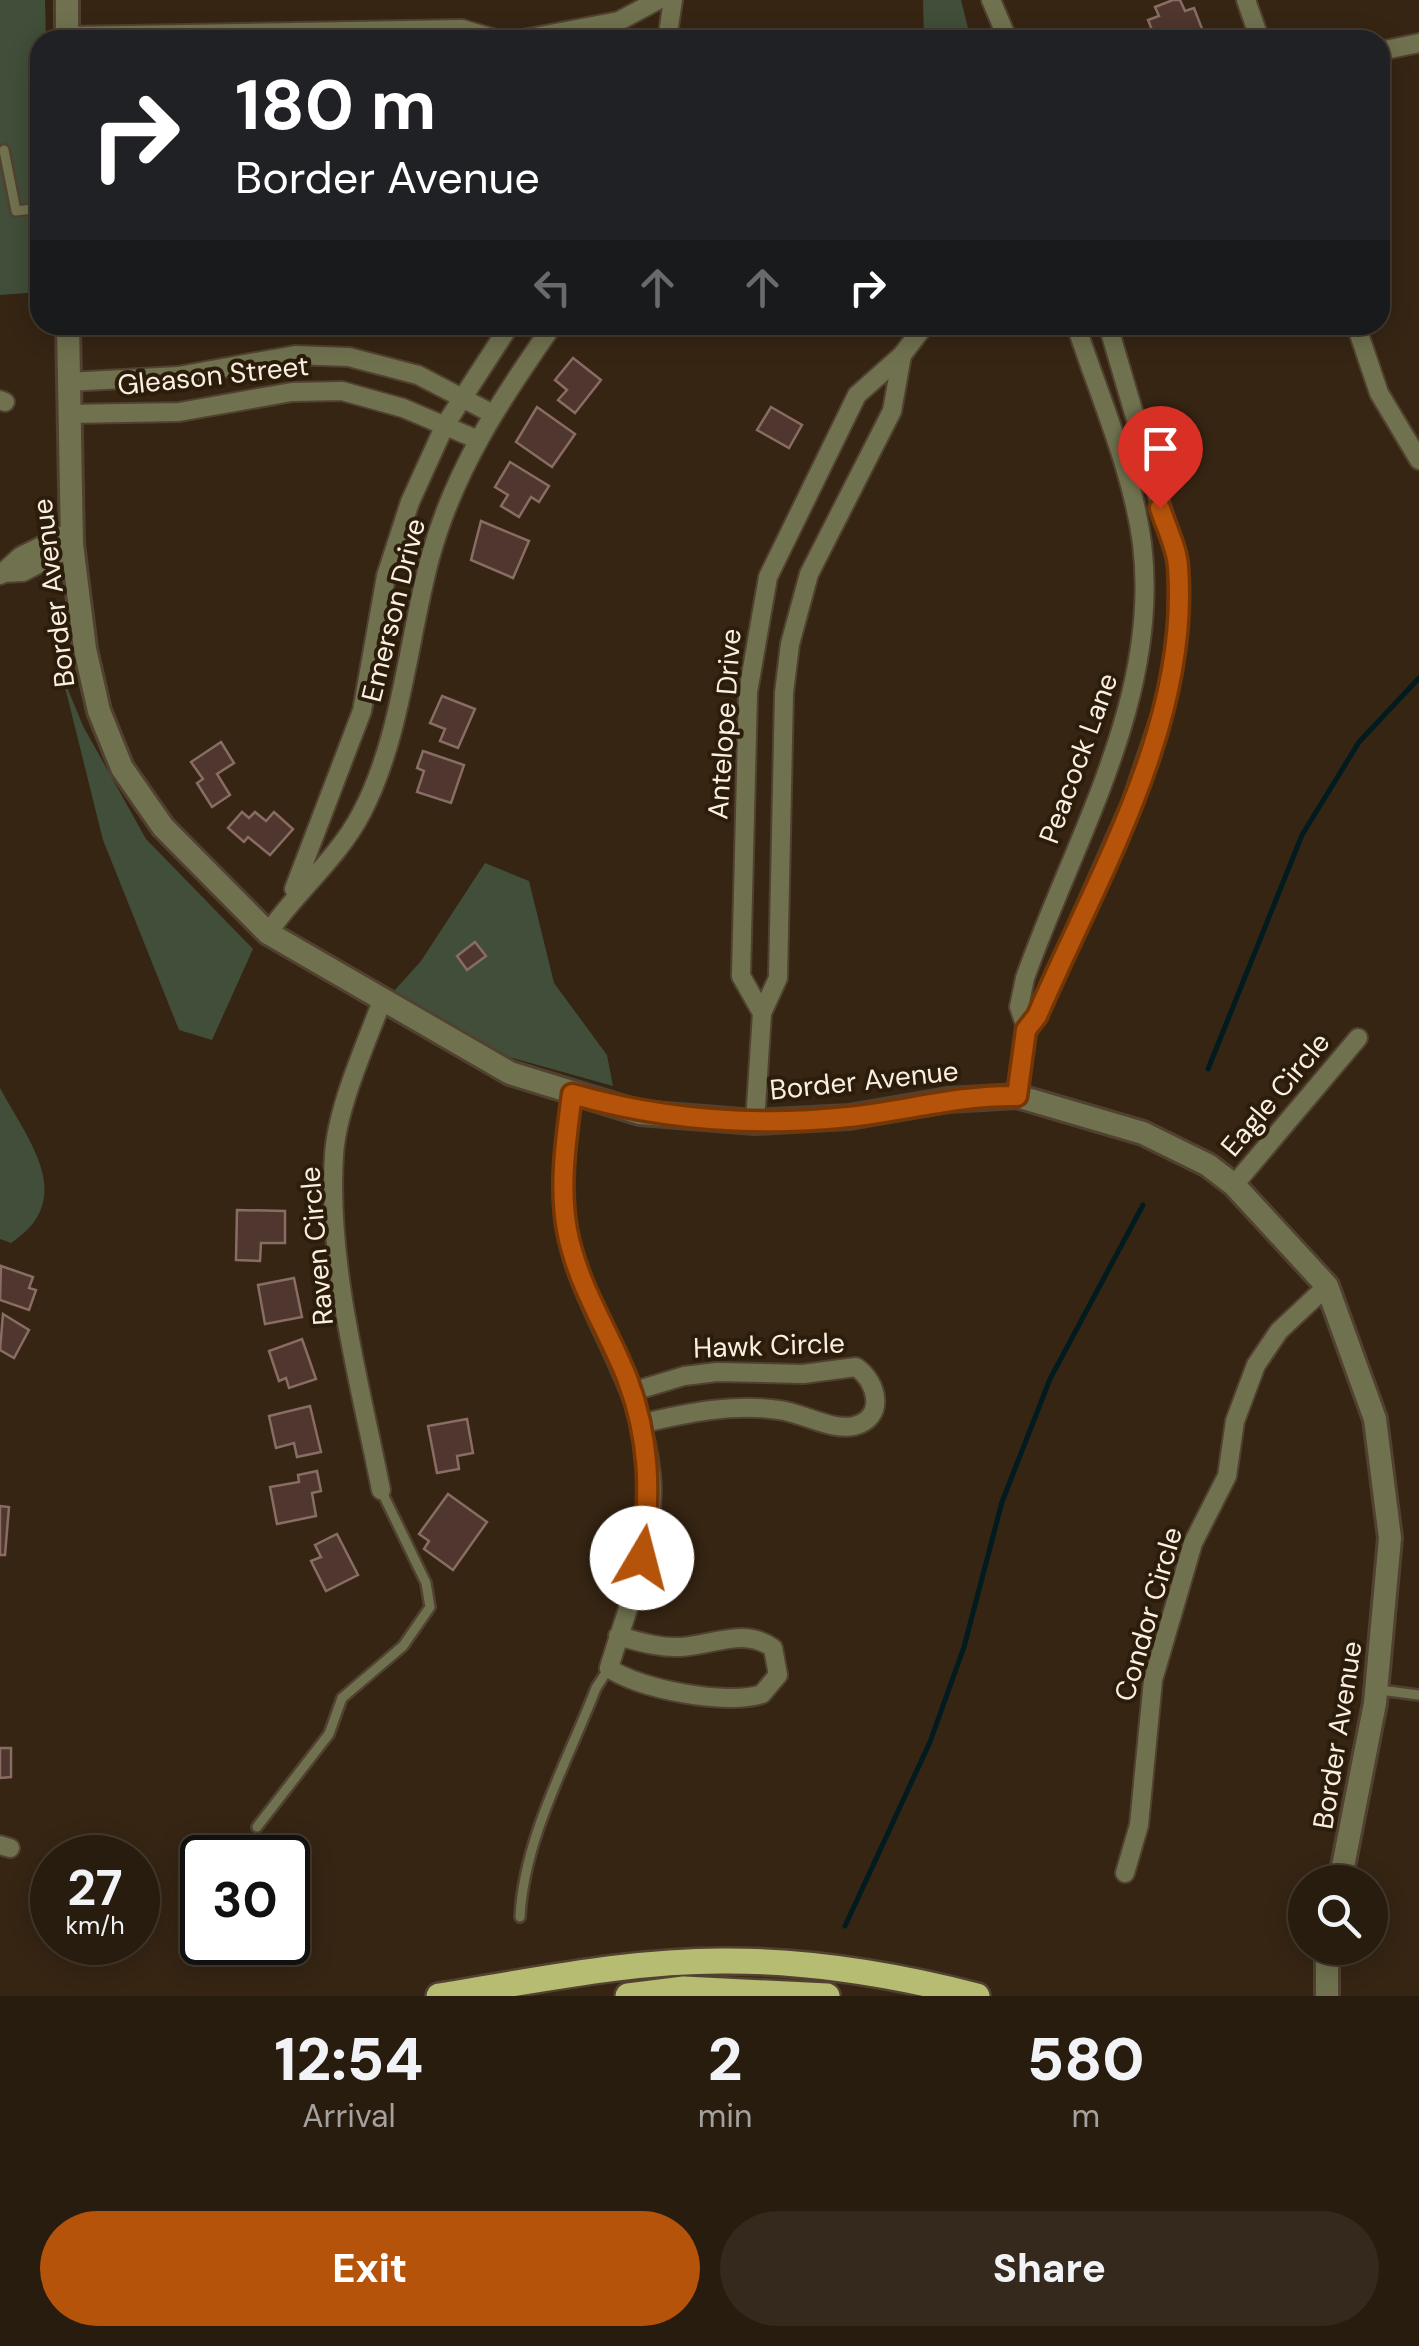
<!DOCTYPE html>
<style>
:root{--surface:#281c0e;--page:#34291c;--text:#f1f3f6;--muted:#a5a19e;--line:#443a2e;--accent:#b45309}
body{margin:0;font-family:"DM Sans",sans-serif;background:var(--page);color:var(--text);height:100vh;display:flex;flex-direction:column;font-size:38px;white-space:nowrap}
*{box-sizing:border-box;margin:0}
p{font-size:32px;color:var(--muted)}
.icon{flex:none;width:55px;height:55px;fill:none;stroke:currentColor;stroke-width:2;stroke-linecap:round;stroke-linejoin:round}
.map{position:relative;height:1996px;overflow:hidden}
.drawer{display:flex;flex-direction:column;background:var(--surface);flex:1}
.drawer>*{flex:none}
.banner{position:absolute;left:30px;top:30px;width:1360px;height:305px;border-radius:30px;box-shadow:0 5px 25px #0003,0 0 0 2px var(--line);background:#202124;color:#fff;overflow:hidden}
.tools{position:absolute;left:1288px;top:1865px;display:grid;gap:20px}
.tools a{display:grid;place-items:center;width:100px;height:100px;border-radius:50%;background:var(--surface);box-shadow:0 5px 25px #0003,0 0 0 2px var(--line);font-size:50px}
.speed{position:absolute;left:30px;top:1835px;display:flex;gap:20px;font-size:50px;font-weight:700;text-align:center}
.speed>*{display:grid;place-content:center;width:130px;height:130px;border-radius:50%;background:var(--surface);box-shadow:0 5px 25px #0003,0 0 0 2px var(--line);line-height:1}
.speed small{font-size:25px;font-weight:400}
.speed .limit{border:5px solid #111;border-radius:15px;background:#fff;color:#111}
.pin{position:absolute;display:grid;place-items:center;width:85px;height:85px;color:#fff;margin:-102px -42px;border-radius:50% 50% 50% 0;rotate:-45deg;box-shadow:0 0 10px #0007}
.pin .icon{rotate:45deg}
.me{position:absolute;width:110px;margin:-55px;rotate:8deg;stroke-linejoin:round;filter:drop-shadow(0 0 8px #0008)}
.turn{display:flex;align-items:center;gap:35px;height:210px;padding:0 40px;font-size:45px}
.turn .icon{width:130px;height:130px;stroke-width:2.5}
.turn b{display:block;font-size:70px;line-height:85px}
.lanes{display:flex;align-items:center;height:95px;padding:0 40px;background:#0003;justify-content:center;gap:50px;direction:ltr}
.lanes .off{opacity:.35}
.eta{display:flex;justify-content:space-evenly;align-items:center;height:170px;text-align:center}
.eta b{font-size:60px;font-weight:800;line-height:70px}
.button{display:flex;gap:20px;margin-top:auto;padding:20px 40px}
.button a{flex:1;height:115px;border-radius:60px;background:var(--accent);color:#fff;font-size:40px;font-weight:800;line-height:115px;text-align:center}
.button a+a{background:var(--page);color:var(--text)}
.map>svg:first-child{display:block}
.green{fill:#414e39}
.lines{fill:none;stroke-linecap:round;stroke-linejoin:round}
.stream{stroke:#021b1f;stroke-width:5}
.building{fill:#4f362f;stroke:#896c64;stroke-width:2.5}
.service-casing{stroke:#514130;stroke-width:14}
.minor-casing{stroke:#514130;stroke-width:22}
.tertiary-casing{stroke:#514130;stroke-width:28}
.primary-casing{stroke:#514130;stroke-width:30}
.service{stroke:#70724f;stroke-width:9}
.minor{stroke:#70724f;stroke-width:18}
.tertiary{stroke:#70724f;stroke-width:22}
.primary{stroke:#b6bc71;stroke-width:25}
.route-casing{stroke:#753606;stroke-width:25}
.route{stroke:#b45309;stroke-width:18}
.labels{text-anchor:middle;stroke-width:8;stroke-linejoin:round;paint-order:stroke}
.street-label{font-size:28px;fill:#faefe3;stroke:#2c1c0a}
</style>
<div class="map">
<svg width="1419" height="1996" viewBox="0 0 1419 1996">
<rect width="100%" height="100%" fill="#362513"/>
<g class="green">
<path d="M 0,0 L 45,0 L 46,40 L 40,40 L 40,292 L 0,295 Z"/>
<path d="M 923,0 L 961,0 L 971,40 L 924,40 Z"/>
<path d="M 62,675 L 83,726 L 146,839 L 253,949 L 212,1040 L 179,1030 L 103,840 Z"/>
<path d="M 485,863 L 529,881 L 554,983 L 607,1055 L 613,1086 L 502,1055 L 394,991 L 421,961 Z"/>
<path d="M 0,1088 C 29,1142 78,1199 11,1243 L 0,1239 Z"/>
</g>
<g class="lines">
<g class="stream">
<path d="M 1208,1069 L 1302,835 L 1359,742 L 1419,678"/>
<path d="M 845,1926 L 930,1742 L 964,1647 L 1002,1502 L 1050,1379 L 1143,1205"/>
</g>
</g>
<g class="building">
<path d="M 1173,0 L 1180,0 L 1185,11 L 1194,8 L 1204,34 L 1189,40 L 1182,33 L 1156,40 L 1148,20 L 1159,16 L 1155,7 Z"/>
<path d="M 573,358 L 601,380 L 575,413 L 558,400 L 567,390 L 555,380 Z"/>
<path d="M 537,407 L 575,434 L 552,467 L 516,442 Z"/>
<path d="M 771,407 L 802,425 L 789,448 L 757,430 Z"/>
<path d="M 510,462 L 549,486 L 539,502 L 531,497 L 519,517 L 501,506 L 508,495 L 495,487 Z"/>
<path d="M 481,521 L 529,541 L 513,578 L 471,560 Z"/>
<path d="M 442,696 L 475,709 L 458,748 L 440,741 L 445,729 L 430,723 Z"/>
<path d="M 221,742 L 234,763 L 217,774 L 230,795 L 212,807 L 197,783 L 203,779 L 191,762 Z"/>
<path d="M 423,751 L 464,765 L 451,803 L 417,792 L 424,771 L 417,768 Z"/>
<path d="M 242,812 L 249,818 L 255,812 L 266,821 L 274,812 L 293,829 L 270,855 L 248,837 L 244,842 L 228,828 Z"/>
<path d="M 475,942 L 486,956 L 467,970 L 457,956 Z"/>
<path d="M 237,1210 L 285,1211 L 285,1243 L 261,1243 L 260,1261 L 236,1260 Z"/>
<path d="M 1,1266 L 33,1277 L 29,1288 L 36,1290 L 29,1310 L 0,1300 Z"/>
<path d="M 294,1278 L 302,1317 L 265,1324 L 258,1285 Z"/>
<path d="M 3,1314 L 29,1330 L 14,1358 L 0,1350 Z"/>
<path d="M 302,1339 L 316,1379 L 289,1388 L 286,1378 L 279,1381 L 269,1351 Z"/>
<path d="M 310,1406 L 321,1452 L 297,1457 L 294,1443 L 276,1448 L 269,1416 Z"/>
<path d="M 467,1419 L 473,1453 L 457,1456 L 459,1469 L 437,1473 L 428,1426 Z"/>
<path d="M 317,1471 L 321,1491 L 312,1493 L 316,1516 L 277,1524 L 270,1487 L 299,1482 L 298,1475 Z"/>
<path d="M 448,1494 L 487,1522 L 453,1570 L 424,1549 L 429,1541 L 419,1534 Z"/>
<path d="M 0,1506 L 9,1507 L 5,1555 L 0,1555 Z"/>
<path d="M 337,1534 L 358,1575 L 326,1591 L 311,1561 L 321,1557 L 315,1545 Z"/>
<path d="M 0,1748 L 11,1748 L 11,1777 L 0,1778 Z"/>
</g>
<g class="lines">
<g class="service-casing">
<g id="service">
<path d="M 4,150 L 16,211 L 40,208"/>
<path d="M 1380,1690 L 1419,1695"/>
<path d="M 257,1827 L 329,1734 L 342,1698 L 403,1646 L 430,1607 L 426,1583 L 381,1490"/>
<path d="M 520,1917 C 524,1837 568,1761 596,1688 L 609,1668"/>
</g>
</g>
<g class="minor-casing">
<g id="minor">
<path d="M 991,0 L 1008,40"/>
<path d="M 1246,0 L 1260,40"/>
<path d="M 67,36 L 462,29 L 499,40"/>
<path d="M 518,40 L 619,21 L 658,0"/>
<path d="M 667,40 L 673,0"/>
<path d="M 1380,51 L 1419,43"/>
<path d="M 1356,325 L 1379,393 L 1419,460"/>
<path d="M 68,382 L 178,376 L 295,355 L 349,357 L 418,375 L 491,413"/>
<path d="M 0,400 L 5,402"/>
<path d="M 68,414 L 179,412 L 292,392 L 342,391 L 403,408 L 476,439"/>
<path d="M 2,573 L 23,572 L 73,546"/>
<path d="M 0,575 L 21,556 L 72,531"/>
<path d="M 294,889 L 362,711 L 386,576 L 410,502 L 445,425 L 510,325"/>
<path d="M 268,933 C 296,892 338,858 361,814 C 401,739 408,640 430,558 C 454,470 501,399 553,325"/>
<path d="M 762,1013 L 741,976 L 748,692 L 768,577 L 857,395 L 902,355 L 925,325"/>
<path d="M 1027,1030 L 1037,1016 L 1131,803 L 1167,697 L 1177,632 L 1178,563 L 1108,325"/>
<path d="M 572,1094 C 564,1157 556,1221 581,1282 C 607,1347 644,1403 651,1475 C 657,1539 627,1607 609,1668 C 637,1689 729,1706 762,1694 L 778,1675 L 773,1648 C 744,1627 714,1645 681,1647 C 659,1648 640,1642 618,1636"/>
<path d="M 1017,1096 L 1027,1030 L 1019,1007 L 1025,978 C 1075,837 1161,697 1142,543 C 1132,469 1099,396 1076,325"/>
<path d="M 755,1122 L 762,1013 L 778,978 L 784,693 L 790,644 L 809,574 L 892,411 L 902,355"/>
<path d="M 1234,1185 L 1358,1038"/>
<path d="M 631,1392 L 684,1376 L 717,1372 L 803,1374 L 856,1367 C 878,1382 886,1418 854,1426 C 831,1431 803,1413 779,1410 C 732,1403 686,1413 640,1424"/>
<path d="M 381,1490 C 360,1383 327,1266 334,1155 C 337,1108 365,1046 382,1001"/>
<path d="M 0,1845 L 10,1848"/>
<path d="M 1125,1873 L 1139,1825 L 1153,1680 L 1193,1543 L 1227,1476 L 1235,1421 L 1256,1365 L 1279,1331 L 1327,1286"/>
</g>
</g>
<g class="tertiary-casing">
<g id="tertiary">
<path d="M 67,0 L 67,40"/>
<path d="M 68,325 L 72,544 L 85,649 L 99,711 L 122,768 L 163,827 L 268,933 L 510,1073 L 640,1113 L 755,1122 L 849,1117 L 948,1100 L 1017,1096 L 1143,1133 L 1208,1165 L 1234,1185 L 1327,1286 L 1375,1419 L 1390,1538 L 1375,1703 L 1340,1882"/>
<path d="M 1327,1996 L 1327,1948"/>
</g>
</g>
<g class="primary-casing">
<g id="primary">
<path d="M 439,1996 C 534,1981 631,1960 728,1961 C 812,1961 896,1975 977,1996"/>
<path d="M 628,1996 L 684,1989 L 827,1996"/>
</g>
</g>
<use href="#service" class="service"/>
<use href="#minor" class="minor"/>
<use href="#tertiary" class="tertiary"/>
<use href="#primary" class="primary"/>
</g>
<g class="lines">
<g class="route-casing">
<path id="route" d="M 642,1558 C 651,1494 650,1439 627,1378 C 607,1328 577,1284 567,1230 C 559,1185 566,1140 572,1094 C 663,1120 754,1127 848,1117 C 905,1111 959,1095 1017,1096 L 1026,1030 L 1037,1016 C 1097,877 1190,724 1178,567 C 1177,548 1166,527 1160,508"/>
</g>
<use href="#route" class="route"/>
</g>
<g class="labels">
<g class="street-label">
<text transform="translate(213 375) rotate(-6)" y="10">Gleason Street</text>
<text transform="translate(53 593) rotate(-97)" y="10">Border Avenue</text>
<text transform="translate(393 610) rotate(-76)" y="10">Emerson Drive</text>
<text transform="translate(724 724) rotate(-86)" y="10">Antelope Drive</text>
<text transform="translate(1078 758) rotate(-70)" y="10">Peacock Lane</text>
<text transform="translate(864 1080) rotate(-6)" y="10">Border Avenue</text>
<text transform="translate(1275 1094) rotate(-50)" y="10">Eagle Circle</text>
<text transform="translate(316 1246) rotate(-95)" y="10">Raven Circle</text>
<text transform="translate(769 1345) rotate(-2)" y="10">Hawk Circle</text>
<text transform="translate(1148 1614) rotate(-74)" y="10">Condor Circle</text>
<text transform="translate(1337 1735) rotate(-81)" y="10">Border Avenue</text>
</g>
</g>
</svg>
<div class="tools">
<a><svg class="icon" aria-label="search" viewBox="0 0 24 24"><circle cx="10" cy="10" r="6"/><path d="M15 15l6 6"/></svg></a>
</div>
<div class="speed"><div>27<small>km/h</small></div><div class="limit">30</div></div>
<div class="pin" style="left:1160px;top:508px;background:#d93025"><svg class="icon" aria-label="arrive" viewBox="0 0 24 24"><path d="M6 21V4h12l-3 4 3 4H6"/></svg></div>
<svg class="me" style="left:642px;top:1558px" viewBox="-20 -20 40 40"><circle r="19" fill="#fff"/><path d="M0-13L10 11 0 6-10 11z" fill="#b45309"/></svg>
<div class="banner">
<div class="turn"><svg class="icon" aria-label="right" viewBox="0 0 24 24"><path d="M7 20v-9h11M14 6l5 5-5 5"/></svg><div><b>180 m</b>Border Avenue</div></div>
<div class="lanes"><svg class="icon off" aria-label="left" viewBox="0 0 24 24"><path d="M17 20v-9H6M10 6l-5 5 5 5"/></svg><svg class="icon off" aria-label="ahead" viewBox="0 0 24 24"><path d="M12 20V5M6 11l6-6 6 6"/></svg><svg class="icon off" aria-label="ahead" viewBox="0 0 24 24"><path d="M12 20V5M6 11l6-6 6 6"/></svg><svg class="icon" aria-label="right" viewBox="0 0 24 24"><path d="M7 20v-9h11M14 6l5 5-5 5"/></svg></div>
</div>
</div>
<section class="drawer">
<div class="eta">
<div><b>12:54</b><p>Arrival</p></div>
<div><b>2</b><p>min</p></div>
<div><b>580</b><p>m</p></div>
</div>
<div class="button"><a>Exit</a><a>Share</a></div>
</section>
